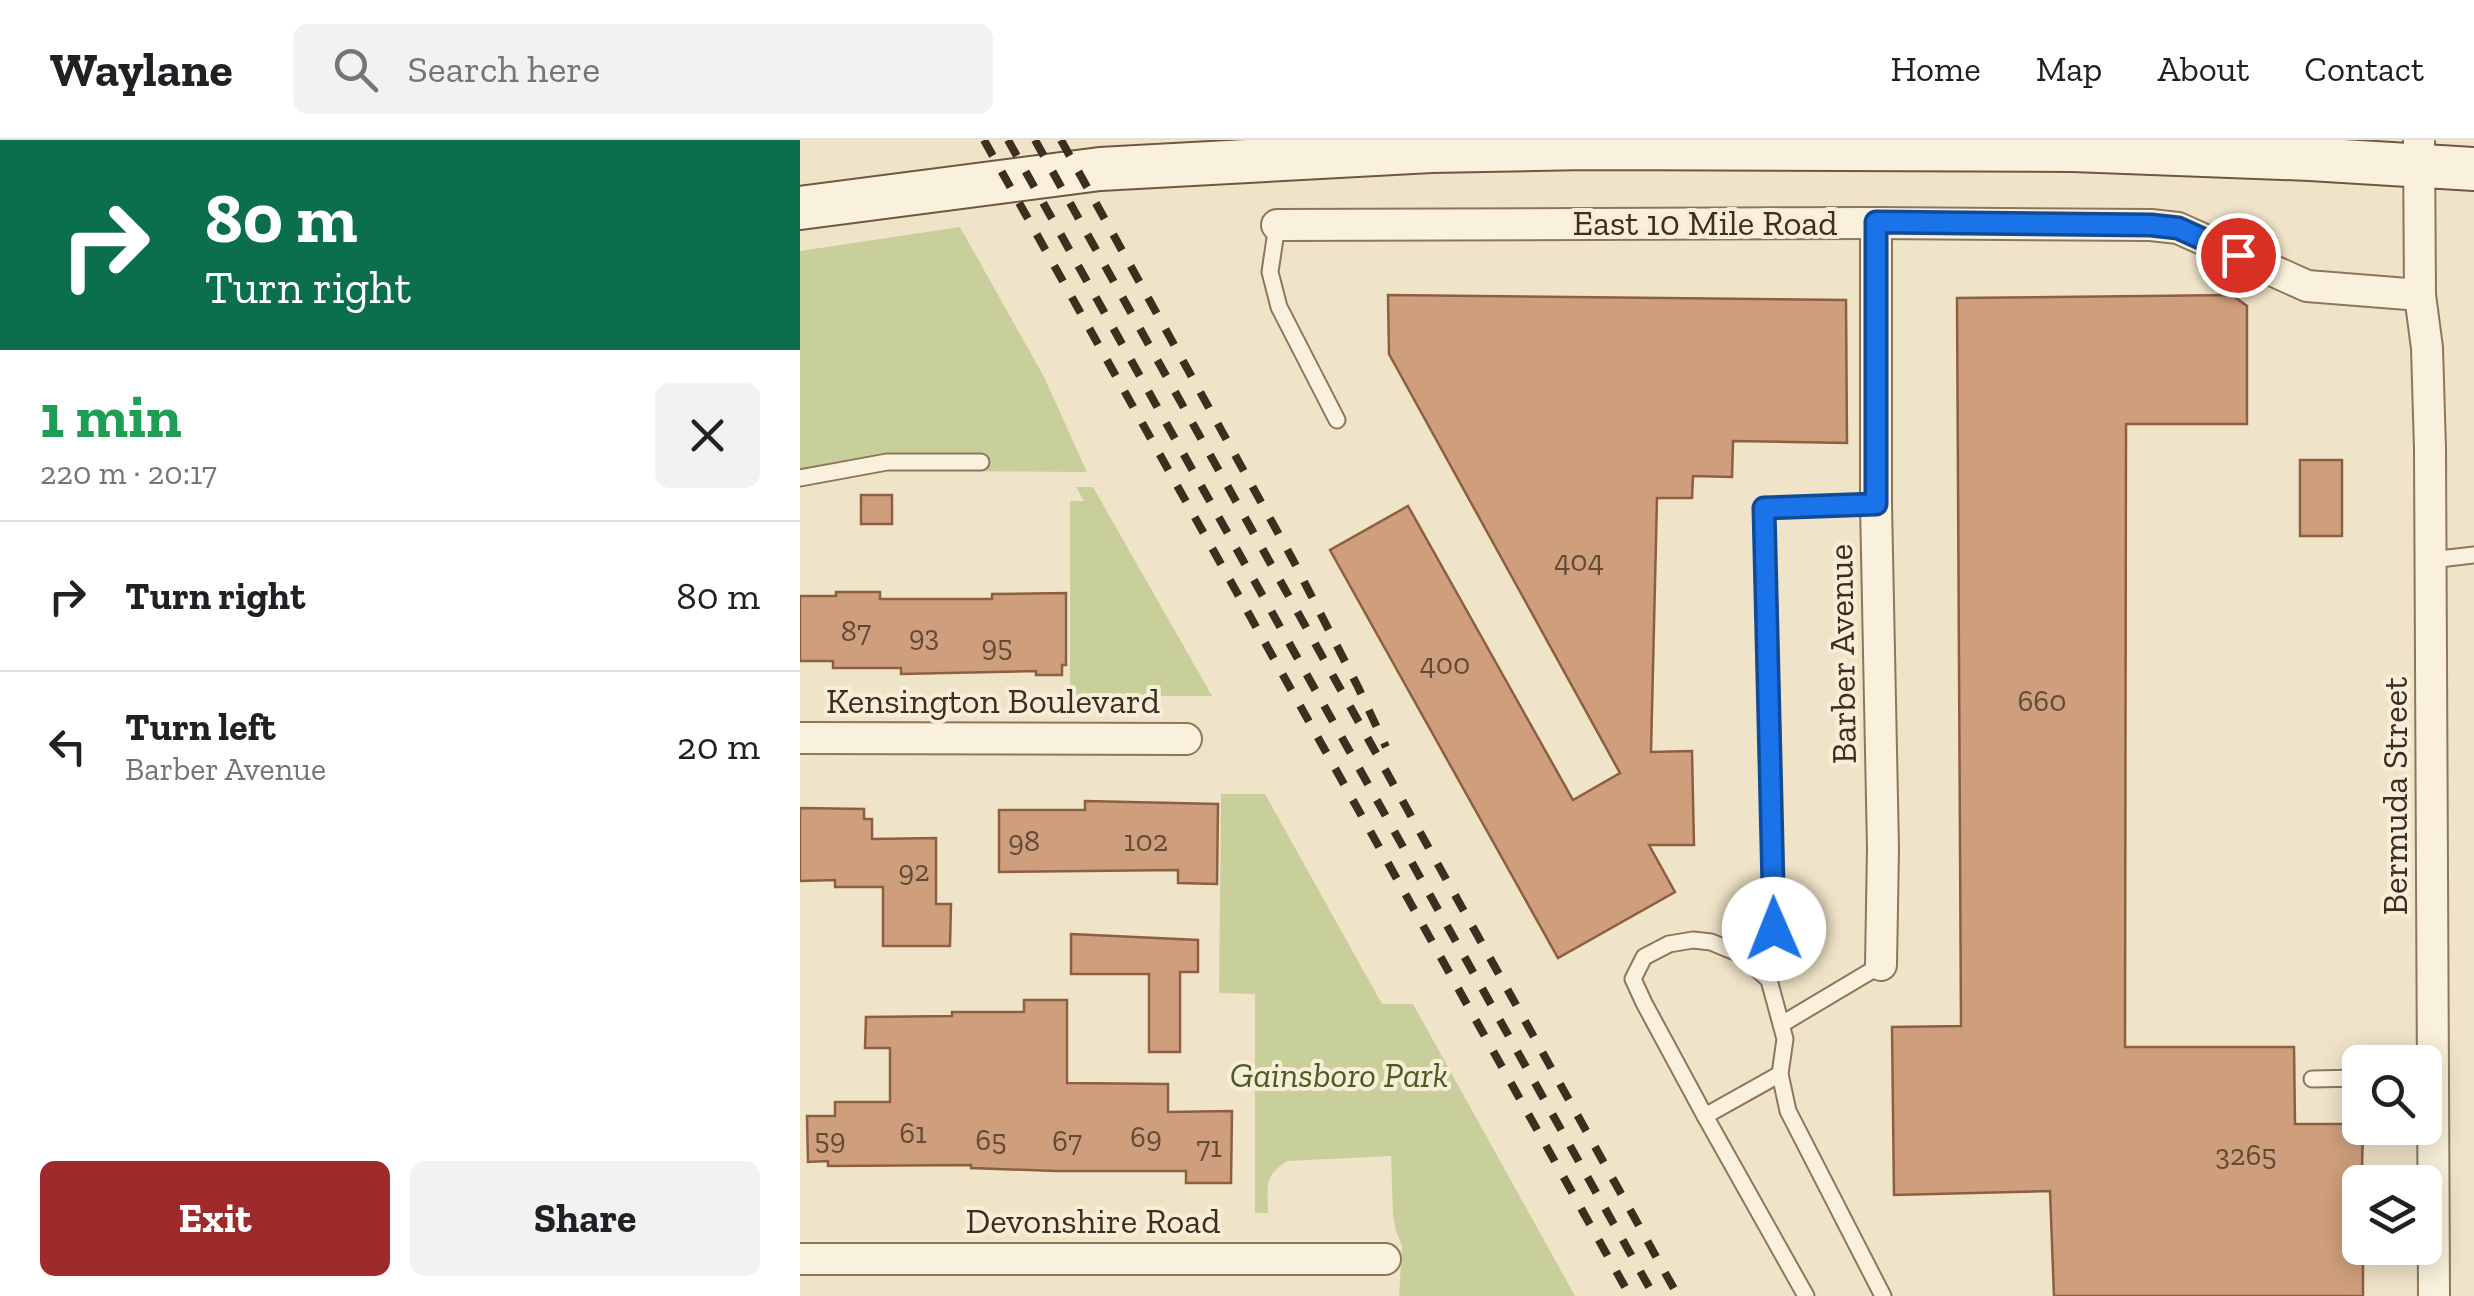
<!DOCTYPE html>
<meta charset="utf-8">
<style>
:root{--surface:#fff;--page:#f2f2f2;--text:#202124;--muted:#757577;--line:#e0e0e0;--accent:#9e2a2b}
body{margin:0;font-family:"Zilla Slab",serif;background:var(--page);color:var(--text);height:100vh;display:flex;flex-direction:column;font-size:38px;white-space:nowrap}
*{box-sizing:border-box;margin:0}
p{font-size:32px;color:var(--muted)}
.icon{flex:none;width:55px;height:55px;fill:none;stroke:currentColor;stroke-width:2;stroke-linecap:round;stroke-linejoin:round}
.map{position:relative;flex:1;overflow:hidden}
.details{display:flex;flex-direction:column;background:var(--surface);width:800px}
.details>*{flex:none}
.guide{background:#0b6e4f;color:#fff;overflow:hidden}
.fabs{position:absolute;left:1542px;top:905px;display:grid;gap:20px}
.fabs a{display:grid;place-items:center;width:100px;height:100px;border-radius:15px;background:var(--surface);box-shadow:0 5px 25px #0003;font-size:50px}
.pin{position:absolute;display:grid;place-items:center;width:85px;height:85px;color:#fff;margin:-42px;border:5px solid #fff;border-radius:50%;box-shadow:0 2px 10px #0007}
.me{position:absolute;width:110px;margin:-55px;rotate:359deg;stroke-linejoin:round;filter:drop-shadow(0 0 8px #0008)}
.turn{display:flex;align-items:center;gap:35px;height:210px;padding:0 40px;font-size:45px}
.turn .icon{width:130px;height:130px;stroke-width:2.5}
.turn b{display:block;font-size:70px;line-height:85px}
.round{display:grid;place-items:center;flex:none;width:105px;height:105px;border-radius:15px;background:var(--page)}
.overview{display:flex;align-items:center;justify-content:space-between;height:170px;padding:0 40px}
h1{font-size:60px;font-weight:700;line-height:75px;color:#1e9e55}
.button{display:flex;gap:20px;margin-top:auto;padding:20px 40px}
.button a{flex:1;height:115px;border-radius:15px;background:var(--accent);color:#fff;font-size:40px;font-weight:700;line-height:115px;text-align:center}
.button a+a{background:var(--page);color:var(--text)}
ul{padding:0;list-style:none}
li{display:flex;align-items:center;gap:30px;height:150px;padding:0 40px;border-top:2px solid var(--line)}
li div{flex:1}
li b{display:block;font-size:38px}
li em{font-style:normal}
header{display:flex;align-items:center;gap:60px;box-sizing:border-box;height:140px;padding:0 50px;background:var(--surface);border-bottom:2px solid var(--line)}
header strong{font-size:48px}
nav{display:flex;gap:55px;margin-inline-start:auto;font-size:35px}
.search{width:700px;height:90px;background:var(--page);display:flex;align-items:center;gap:25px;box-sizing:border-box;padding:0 35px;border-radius:15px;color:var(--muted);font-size:38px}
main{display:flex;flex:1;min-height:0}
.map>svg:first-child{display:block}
.green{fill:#c9cf9b}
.building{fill:#cf9f7d;stroke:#8d5f41;stroke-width:2.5}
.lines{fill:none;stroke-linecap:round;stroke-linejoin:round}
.lane-casing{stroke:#8d765c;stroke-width:19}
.street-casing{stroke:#8d765c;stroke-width:34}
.secondary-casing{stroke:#6f573f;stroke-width:46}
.lane{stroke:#faf1dc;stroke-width:15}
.street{stroke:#faf1dc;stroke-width:30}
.secondary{stroke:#faf1dc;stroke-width:42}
.rail{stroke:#3d2e20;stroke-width:8;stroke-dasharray:18 18;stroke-linecap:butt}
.route-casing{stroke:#114b97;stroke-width:25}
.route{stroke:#1a73e8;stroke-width:18}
.labels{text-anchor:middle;stroke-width:8;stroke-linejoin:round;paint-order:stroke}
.number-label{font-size:30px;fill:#624a37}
.street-label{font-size:35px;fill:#3d2e20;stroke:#f7eed8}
.park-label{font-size:35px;font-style:italic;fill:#4d5a26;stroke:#f7eed8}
</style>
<header>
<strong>Waylane</strong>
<div class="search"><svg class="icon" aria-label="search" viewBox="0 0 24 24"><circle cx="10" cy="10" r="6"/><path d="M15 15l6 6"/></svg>Search here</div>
<nav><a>Home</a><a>Map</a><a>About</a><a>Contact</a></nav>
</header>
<main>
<section class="details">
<div class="guide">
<div class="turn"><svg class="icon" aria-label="right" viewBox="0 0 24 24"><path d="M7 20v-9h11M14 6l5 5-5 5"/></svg><div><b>80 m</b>Turn right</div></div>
</div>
<div class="overview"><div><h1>1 min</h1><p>220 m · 20:17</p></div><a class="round"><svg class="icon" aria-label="close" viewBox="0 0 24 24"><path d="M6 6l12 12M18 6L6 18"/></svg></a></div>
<ul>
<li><svg class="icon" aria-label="right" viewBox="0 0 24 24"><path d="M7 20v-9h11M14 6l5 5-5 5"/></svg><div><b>Turn right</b></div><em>80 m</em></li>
<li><svg class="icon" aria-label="left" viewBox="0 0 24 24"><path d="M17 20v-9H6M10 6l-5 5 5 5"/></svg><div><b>Turn left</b><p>Barber Avenue</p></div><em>20 m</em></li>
</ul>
<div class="button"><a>Exit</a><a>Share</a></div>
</section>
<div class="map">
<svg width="1674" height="1156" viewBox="0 0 1674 1156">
<rect width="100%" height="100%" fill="#f0e4c8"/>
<g class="green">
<path d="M 160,87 L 244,237 L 287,332 L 0,330 L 0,111 Z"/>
<path d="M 276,347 L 293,347 L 412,556 L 270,556 L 270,361 L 284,361 Z"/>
<path d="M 421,654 L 465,654 L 582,864 L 613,864 L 775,1156 L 599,1156 L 602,1106 L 596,1091 L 593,1076 L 591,1016 L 487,1021 C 463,1037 468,1046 468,1073 L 455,1073 L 455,854 L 419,853 Z"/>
</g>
<g class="building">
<path d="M 588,155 L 1046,160 L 1047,303 L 933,301 L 932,337 L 893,336 L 892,358 L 857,358 L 851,612 L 892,611 L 894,705 L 849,705 L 875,752 L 758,818 L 530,410 L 608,366 L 773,660 L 820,633 L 589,214 Z"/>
<path d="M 1432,155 L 1447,166 L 1447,284 L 1326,284 L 1325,907 L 1494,907 L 1495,984 L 1560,984 L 1560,988 L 1563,988 L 1560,1108 L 1563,1108 L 1563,1156 L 1254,1156 L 1250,1051 L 1094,1055 L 1092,887 L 1161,886 L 1157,158 Z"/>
<rect x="1500" y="320" width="42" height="76"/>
<rect x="61" y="355" width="31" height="29"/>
<path d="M 36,452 L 80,452 L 80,459 L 192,459 L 192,454 L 266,453 L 266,525 L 262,525 L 262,535 L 236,535 L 236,531 L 101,534 L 101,528 L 33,528 L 33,521 L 0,521 L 0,456 L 36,456 Z"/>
<path d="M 285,661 L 418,664 L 417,744 L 378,743 L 378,730 L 199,732 L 199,670 L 285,670 Z"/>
<path d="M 0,668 L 64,669 L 64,679 L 72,679 L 72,699 L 136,698 L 136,764 L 151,764 L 150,806 L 83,806 L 83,747 L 35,747 L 35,740 L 0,741 Z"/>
<path d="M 271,794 L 398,800 L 398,832 L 380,832 L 380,912 L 349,912 L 349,834 L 271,834 Z"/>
<path d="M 224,860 L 267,860 L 267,943 L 368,944 L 368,972 L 432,971 L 431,1043 L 386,1043 L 386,1031 L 256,1031 L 171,1028 L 171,1025 L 28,1026 L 28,1021 L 8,1022 L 7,976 L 35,976 L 35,962 L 90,962 L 90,908 L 65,908 L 66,877 L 152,876 L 152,872 L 224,872 Z"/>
</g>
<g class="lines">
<g class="lane-casing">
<g id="lane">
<path d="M 477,85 L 470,132 L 479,167 L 537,280"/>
<path d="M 0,338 L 87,322 L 181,322"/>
<path d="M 1631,420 L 1674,415"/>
<path d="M 940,814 L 974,789 L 964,367 L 1076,364"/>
<path d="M 982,884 L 1081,825"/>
<path d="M 1512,939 L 1560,938"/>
<path d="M 905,976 L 980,934"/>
<path d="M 1006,1156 L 905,976 L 844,863 L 833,839 L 844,817 L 869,804 L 893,800 L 911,802 L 940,814 L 969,840 L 985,899 L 980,934 L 988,971 L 1083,1156"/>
</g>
</g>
<g class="street-casing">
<g id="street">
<path d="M 1619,0 L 1620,155 L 1627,208 L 1630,309 L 1634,1156"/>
<path d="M 1076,83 L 1076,364 L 1083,709 L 1081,825"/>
<path d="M 477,85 L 1076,83 L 1351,85 L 1378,88 L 1507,146 L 1620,155"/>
<path d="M 0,598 L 386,599"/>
<path d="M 0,1119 L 585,1119"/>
</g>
</g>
<g class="secondary-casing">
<path id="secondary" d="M 0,68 L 300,29 L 631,11 L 786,8 L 1273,10 L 1510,19 L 1674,29"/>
</g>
<use href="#lane" class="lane"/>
<use href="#street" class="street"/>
<use href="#secondary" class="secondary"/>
<g class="rail">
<path d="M 184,0 L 830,1156"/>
<path d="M 208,0 L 854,1156"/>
<path d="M 235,0 L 878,1156"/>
<path d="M 261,0 L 493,420 L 558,547 L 586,607"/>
</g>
</g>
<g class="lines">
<g class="route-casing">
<path id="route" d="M 974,789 L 964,368 L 1076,364 L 1076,82 L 1351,85 L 1378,88 L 1438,115"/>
</g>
<use href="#route" class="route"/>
</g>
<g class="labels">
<g class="number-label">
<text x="779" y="431">404</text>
<text x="56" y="501">87</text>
<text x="124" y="506">93</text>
<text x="197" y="516">95</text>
<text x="645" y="534">400</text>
<text x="1242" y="571">660</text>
<text x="224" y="711">98</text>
<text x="346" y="711">102</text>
<text x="114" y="741">92</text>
<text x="113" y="1003">61</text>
<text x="346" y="1007">69</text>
<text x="30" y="1009">59</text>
<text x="191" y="1010">65</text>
<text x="267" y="1011">67</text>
<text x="409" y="1017">71</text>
<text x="1446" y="1025">3265</text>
</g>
<g class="street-label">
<text x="905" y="95">East 10 Mile Road</text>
<text transform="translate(1042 514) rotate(-91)" y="12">Barber Avenue</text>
<text x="193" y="573">Kensington Boulevard</text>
<text transform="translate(1595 656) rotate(-90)" y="12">Bermuda Street</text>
<text x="293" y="1093">Devonshire Road</text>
</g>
<g class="park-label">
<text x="539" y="947">Gainsboro Park</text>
</g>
</g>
</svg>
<div class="fabs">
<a><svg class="icon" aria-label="search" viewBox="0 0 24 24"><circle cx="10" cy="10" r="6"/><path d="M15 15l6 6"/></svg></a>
<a><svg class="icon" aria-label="layers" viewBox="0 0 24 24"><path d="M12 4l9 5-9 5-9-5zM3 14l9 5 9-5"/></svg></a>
</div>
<div class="pin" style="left:1438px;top:115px;background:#d93025"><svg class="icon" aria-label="arrive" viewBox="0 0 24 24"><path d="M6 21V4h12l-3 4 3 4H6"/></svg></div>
<svg class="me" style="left:974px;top:789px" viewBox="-20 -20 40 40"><circle r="19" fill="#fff"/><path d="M0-13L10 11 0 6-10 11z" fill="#1a73e8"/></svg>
</div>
</main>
